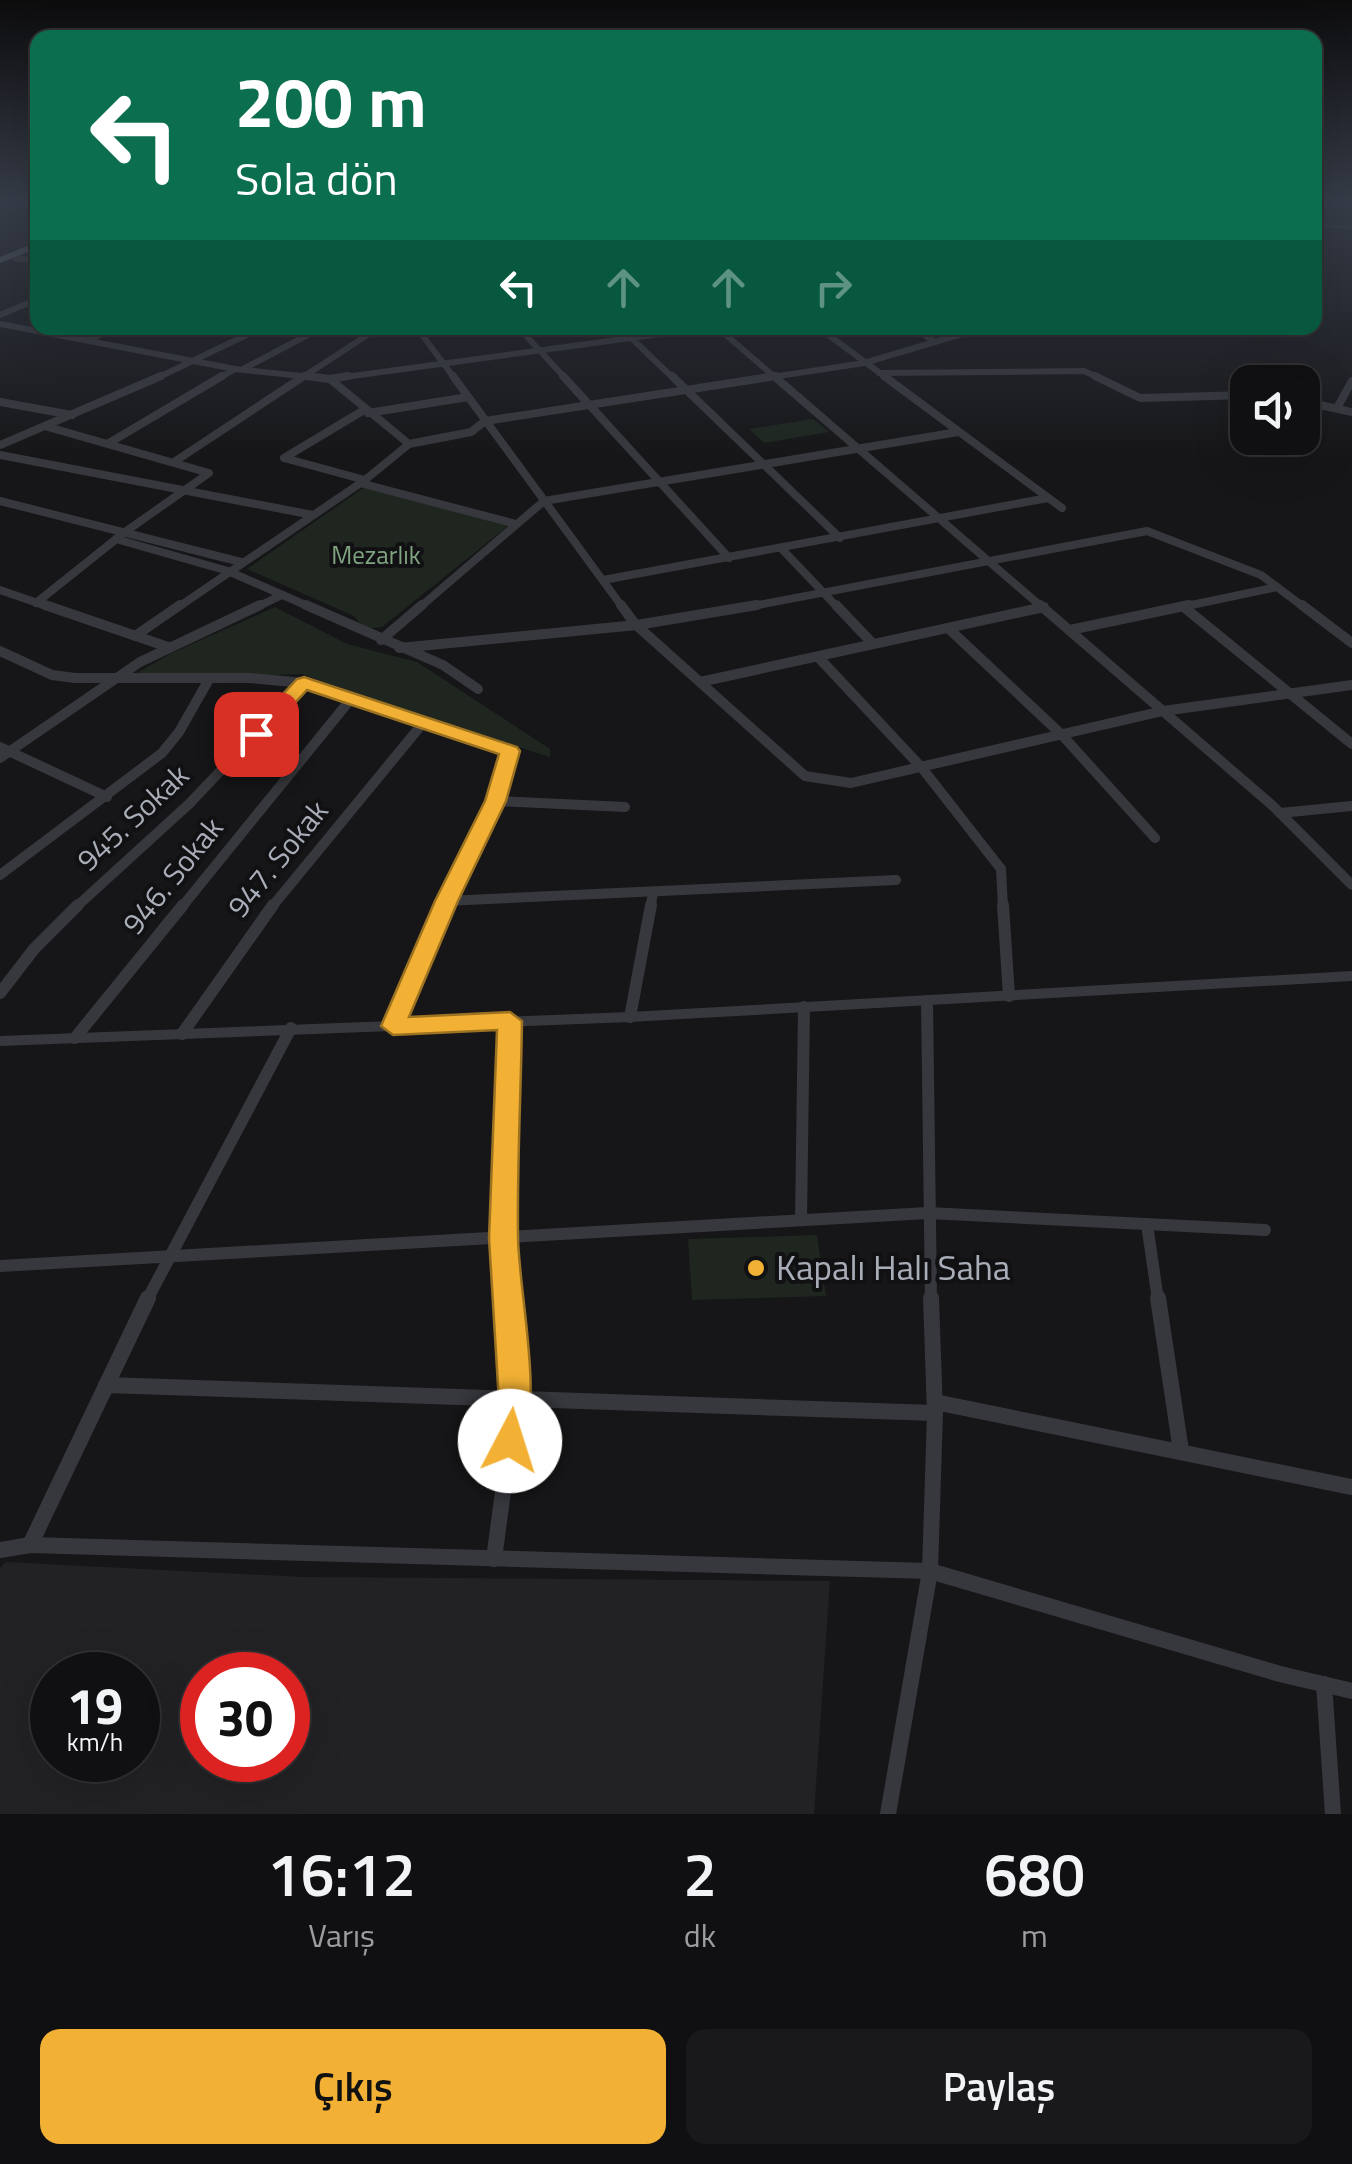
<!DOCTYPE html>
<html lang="tr">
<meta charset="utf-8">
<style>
:root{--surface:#101012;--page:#19191b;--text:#f1f3f6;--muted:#9c9d9f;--line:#303032;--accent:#f2b134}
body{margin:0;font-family:"Titillium Web",sans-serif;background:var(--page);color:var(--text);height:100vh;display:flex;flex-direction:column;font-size:38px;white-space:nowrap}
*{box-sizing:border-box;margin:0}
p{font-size:32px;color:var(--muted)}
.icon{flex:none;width:55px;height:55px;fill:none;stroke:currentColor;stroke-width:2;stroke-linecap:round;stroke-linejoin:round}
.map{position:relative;height:1814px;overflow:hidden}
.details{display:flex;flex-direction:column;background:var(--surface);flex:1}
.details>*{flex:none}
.hud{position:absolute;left:30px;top:30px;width:1292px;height:305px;border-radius:20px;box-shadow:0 10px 40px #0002,0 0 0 2px var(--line);background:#0b6e4f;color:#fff;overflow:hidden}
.controls{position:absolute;left:1230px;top:365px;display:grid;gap:20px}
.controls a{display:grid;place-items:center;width:90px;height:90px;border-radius:20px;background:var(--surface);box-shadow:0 10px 40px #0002,0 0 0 2px var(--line);font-size:50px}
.speed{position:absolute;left:30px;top:1652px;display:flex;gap:20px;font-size:50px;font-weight:700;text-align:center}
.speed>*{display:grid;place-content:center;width:130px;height:130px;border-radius:50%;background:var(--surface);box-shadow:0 10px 40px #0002,0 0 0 2px var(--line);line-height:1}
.speed small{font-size:25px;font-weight:400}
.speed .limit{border:15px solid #d22;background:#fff;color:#111}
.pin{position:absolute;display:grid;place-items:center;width:85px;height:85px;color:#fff;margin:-42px;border-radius:20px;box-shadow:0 5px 15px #0006}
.me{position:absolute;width:110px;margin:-55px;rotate:5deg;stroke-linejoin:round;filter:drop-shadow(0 0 8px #0008)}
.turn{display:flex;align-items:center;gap:35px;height:210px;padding:0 40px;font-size:45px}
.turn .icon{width:130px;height:130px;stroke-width:2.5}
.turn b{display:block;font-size:70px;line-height:85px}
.lanes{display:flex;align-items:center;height:95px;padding:0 40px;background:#0003;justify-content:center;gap:50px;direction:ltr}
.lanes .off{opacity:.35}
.eta{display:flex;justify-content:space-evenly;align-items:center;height:170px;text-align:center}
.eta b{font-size:60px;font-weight:600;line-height:70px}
.action{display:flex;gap:20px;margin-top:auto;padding:20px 40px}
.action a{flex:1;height:115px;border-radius:20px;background:var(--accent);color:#111;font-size:40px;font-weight:600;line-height:115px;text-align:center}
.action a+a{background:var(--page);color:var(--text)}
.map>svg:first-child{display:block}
.built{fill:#222225;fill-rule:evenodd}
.green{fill:#1e261f}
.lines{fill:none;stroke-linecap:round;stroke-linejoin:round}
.stream{stroke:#2c353c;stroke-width:2.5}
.minor-far4{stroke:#37383d;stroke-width:6}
.minor-far3{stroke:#37383d;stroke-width:8}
.minor-far2{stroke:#37383d;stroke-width:10}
.minor-far1{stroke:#37383d;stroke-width:12}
.minor{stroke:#37383d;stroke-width:16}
.tertiary{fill:#37383d;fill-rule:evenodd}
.trunk{fill:#5b5e65;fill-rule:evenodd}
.route{fill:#f2b134;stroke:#9d7322;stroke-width:2.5}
.poi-dot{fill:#f2b134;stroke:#111113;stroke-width:4}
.labels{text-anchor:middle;stroke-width:8;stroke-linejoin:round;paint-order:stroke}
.far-park-label{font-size:25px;fill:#7fa381;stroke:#111113}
.street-label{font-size:30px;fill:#a8adb8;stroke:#111113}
.near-poi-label{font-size:35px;fill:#a8adb8;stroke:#111113;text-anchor:start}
</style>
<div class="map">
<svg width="1352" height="1814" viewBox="0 0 1352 1814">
<rect width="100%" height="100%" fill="#161618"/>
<path class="built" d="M 6,1562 L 303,1577 L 830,1581 L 814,1814 L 0,1814 L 0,1568 ZM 52,1675 L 138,1675 L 138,1760 L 52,1760 ZM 202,1675 L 288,1675 L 288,1760 L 202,1760 Z"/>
<g class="green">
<path d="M 813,419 L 829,432 L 764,443 L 749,429 Z"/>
<path d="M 366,486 L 508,526 L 382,627 L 364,629 L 354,616 L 247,569 Z"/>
<path d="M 275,607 L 347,644 L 417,662 L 550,749 L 550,757 L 423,717 L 302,674 L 206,678 L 135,674 L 172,653 Z"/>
<path d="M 817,1235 L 826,1296 L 692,1300 L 688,1239 Z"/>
</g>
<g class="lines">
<path class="stream" d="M 1315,225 L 1352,228"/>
<g class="minor-far4">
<path d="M 32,203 L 38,204"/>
<path d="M 15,258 L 38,261"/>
<path d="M 0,315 L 38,299"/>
<path d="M 0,324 L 235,369 L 330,379"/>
<path d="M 417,328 L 455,379"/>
<path d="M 519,328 L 566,379"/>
<path d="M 621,328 L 674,379"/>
<path d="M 718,328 L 777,379"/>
<path d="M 819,328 L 888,379"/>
<path d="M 914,328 L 935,342"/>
<path d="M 89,340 L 114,328"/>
<path d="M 245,368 L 321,328"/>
<path d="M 879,373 L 1084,371 L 1101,379"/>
<path d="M 155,379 L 261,328"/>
<path d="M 218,379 L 235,369"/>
<path d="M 300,379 L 378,328"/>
<path d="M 330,379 L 704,328"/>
<path d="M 759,379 L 864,363 L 982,328"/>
</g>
<g class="minor-far3">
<path d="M 453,376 L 623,608"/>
<path d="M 563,376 L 729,558"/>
<path d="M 672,376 L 840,538"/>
<path d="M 774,376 L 1043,608"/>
<path d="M 884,376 L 1062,508"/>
<path d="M 1095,376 L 1140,398 L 1248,395"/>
<path d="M 330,379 L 348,376"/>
<path d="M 1302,401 L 1352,412"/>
<path d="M 0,402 L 72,415"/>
<path d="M 1337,408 L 1352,381"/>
<path d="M 364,410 L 284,458 L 365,480"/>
<path d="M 368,413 L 468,397"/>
<path d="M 109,443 L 222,376"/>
<path d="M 409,444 L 471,432 L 485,421 L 776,376"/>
<path d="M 0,445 L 161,376"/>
<path d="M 0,455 L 313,515"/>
<path d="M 174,462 L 304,376"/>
<path d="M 360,483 L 516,524"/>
<path d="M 0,501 L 241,562"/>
<path d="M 116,539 L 228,571 L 312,608"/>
<path d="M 781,548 L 838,608"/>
<path d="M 603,580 L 1048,498"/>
<path d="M 0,590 L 52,608"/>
<path d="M 36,603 L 125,532 L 209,473 L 48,427"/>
<path d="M 177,608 L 365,480 L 409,444 L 330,379 L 306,376"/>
<path d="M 255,608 L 282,595"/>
<path d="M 419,608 L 544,501 L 958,432"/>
<path d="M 742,608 L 1147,531 L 1261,575 L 1305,608"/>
<path d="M 1177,608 L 1277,587"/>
</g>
<g class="minor-far2">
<path d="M 45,605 L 168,647"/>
<path d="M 306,605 L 443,665 L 478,689"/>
<path d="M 621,605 L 635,624 L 805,776 L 851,783 L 1163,711 L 1352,685"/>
<path d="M 836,605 L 873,644"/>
<path d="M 1040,605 L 1273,806 L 1352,885"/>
<path d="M 1302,605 L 1352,643"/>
<path d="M 1185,608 L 1352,744"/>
<path d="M 948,628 L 1062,735 L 1155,838"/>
<path d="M 1070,630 L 1189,605"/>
<path d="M 135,636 L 180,605"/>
<path d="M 381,640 L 422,605"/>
<path d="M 399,648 L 637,625 L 757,605"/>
<path d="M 0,651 L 52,675 L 75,678 L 250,678 L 304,683 L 510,751 L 496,801 L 443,908"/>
<path d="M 820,659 L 922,768 L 1001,869 L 1003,908"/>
<path d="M 700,682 L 1044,607"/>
<path d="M 0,747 L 107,797"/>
<path d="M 0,758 L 140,662 L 260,605"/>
<path d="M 496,801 L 625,807"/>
<path d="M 1280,813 L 1352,806"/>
<path d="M 0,875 L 162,753 L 179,732 L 208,681"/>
<path d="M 446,901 L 896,880"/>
<path d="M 75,908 L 189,804 L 304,683"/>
<path d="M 181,908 L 350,700"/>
<path d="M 271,908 L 423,723"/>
<path d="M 650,908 L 653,894"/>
</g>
<g class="minor-far1">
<path d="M 1003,905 L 1009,996"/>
<path d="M 0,993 L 34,949 L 78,905"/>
<path d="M 927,1001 L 931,1300"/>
<path d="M 630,1017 L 651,905"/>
<path d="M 393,1026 L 444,905"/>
<path d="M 182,1034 L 273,905"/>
<path d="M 75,1038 L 183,905"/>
<path d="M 801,1220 L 804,1007"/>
<path d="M 1147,1224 L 1158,1300"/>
<path d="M 0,1266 L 928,1213 L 1265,1230"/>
<path d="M 147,1300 L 291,1028"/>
<path d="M 508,1300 L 504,1238 L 510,1021"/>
</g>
<g class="minor">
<path d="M 1158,1298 L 1181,1451"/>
<path d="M 106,1385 L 935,1413"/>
<path d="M 935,1402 L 1351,1487"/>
<path d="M 30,1545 L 148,1298"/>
<path d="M 0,1550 L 30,1545 L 930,1571 L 1280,1674 L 1352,1691"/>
<path d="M 494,1559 L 515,1402 L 508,1298"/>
<path d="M 1324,1684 L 1333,1814"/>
<path d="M 888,1814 L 930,1571 L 935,1413 L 931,1298"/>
</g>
<path class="tertiary" d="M 1352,971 L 1352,981 L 630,1022 L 0,1046 L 0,1036 L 630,1012 Z"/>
<path class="trunk" d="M 35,243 L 38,243 L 38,248 L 0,263 L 0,257 Z"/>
</g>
<linearGradient id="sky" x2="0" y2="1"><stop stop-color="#0c0c0d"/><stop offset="0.44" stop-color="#363c48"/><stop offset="1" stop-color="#363c48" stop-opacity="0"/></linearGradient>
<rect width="1352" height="457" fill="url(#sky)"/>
<path class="route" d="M 304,677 L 517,747 L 520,751 L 506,801 L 458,901 L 409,1017 L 510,1012 L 522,1021 C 521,1093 517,1165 518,1237 C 519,1295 544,1400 521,1451 L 510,1456 L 498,1451 L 494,1441 L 499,1402 L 489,1238 L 497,1030 L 393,1035 L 381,1026 L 435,901 L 485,801 L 499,754 L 307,690 L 263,738 L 249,738 L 249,730 L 297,679 Z"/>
<circle class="poi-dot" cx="756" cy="1268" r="10"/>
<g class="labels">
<g class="far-park-label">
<text x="376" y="564">Mezarlık</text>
</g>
<g class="street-label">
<text transform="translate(133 818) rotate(-43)" y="10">945. Sokak</text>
<text transform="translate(278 859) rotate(-51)" y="10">947. Sokak</text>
<text transform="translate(173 876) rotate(-51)" y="10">946. Sokak</text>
</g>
<g class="near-poi-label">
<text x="776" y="1280">Kapalı Halı Saha</text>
</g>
</g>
</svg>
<div class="controls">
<a><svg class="icon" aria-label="sound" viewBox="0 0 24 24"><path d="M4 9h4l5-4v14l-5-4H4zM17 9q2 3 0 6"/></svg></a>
</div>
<div class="speed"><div>19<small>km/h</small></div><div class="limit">30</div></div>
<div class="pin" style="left:256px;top:734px;background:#d93025"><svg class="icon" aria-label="arrive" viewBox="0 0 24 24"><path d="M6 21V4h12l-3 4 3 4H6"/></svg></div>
<svg class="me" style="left:510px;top:1441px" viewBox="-20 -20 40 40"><circle r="19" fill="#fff"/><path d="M0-13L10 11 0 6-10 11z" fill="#f2b134"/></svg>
<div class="hud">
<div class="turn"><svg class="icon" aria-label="left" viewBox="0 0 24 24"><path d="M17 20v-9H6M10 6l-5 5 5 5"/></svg><div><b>200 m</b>Sola dön</div></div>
<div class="lanes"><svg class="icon" aria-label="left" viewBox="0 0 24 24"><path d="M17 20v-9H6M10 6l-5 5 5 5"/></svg><svg class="icon off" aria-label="ahead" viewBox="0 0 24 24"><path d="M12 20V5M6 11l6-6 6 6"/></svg><svg class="icon off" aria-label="ahead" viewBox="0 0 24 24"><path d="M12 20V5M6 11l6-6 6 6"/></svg><svg class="icon off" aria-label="right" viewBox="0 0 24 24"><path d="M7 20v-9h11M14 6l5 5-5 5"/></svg></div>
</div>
</div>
<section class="details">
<div class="eta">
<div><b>16:12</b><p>Varış</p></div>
<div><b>2</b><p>dk</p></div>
<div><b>680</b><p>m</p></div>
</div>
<div class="action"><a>Çıkış</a><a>Paylaş</a></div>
</section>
